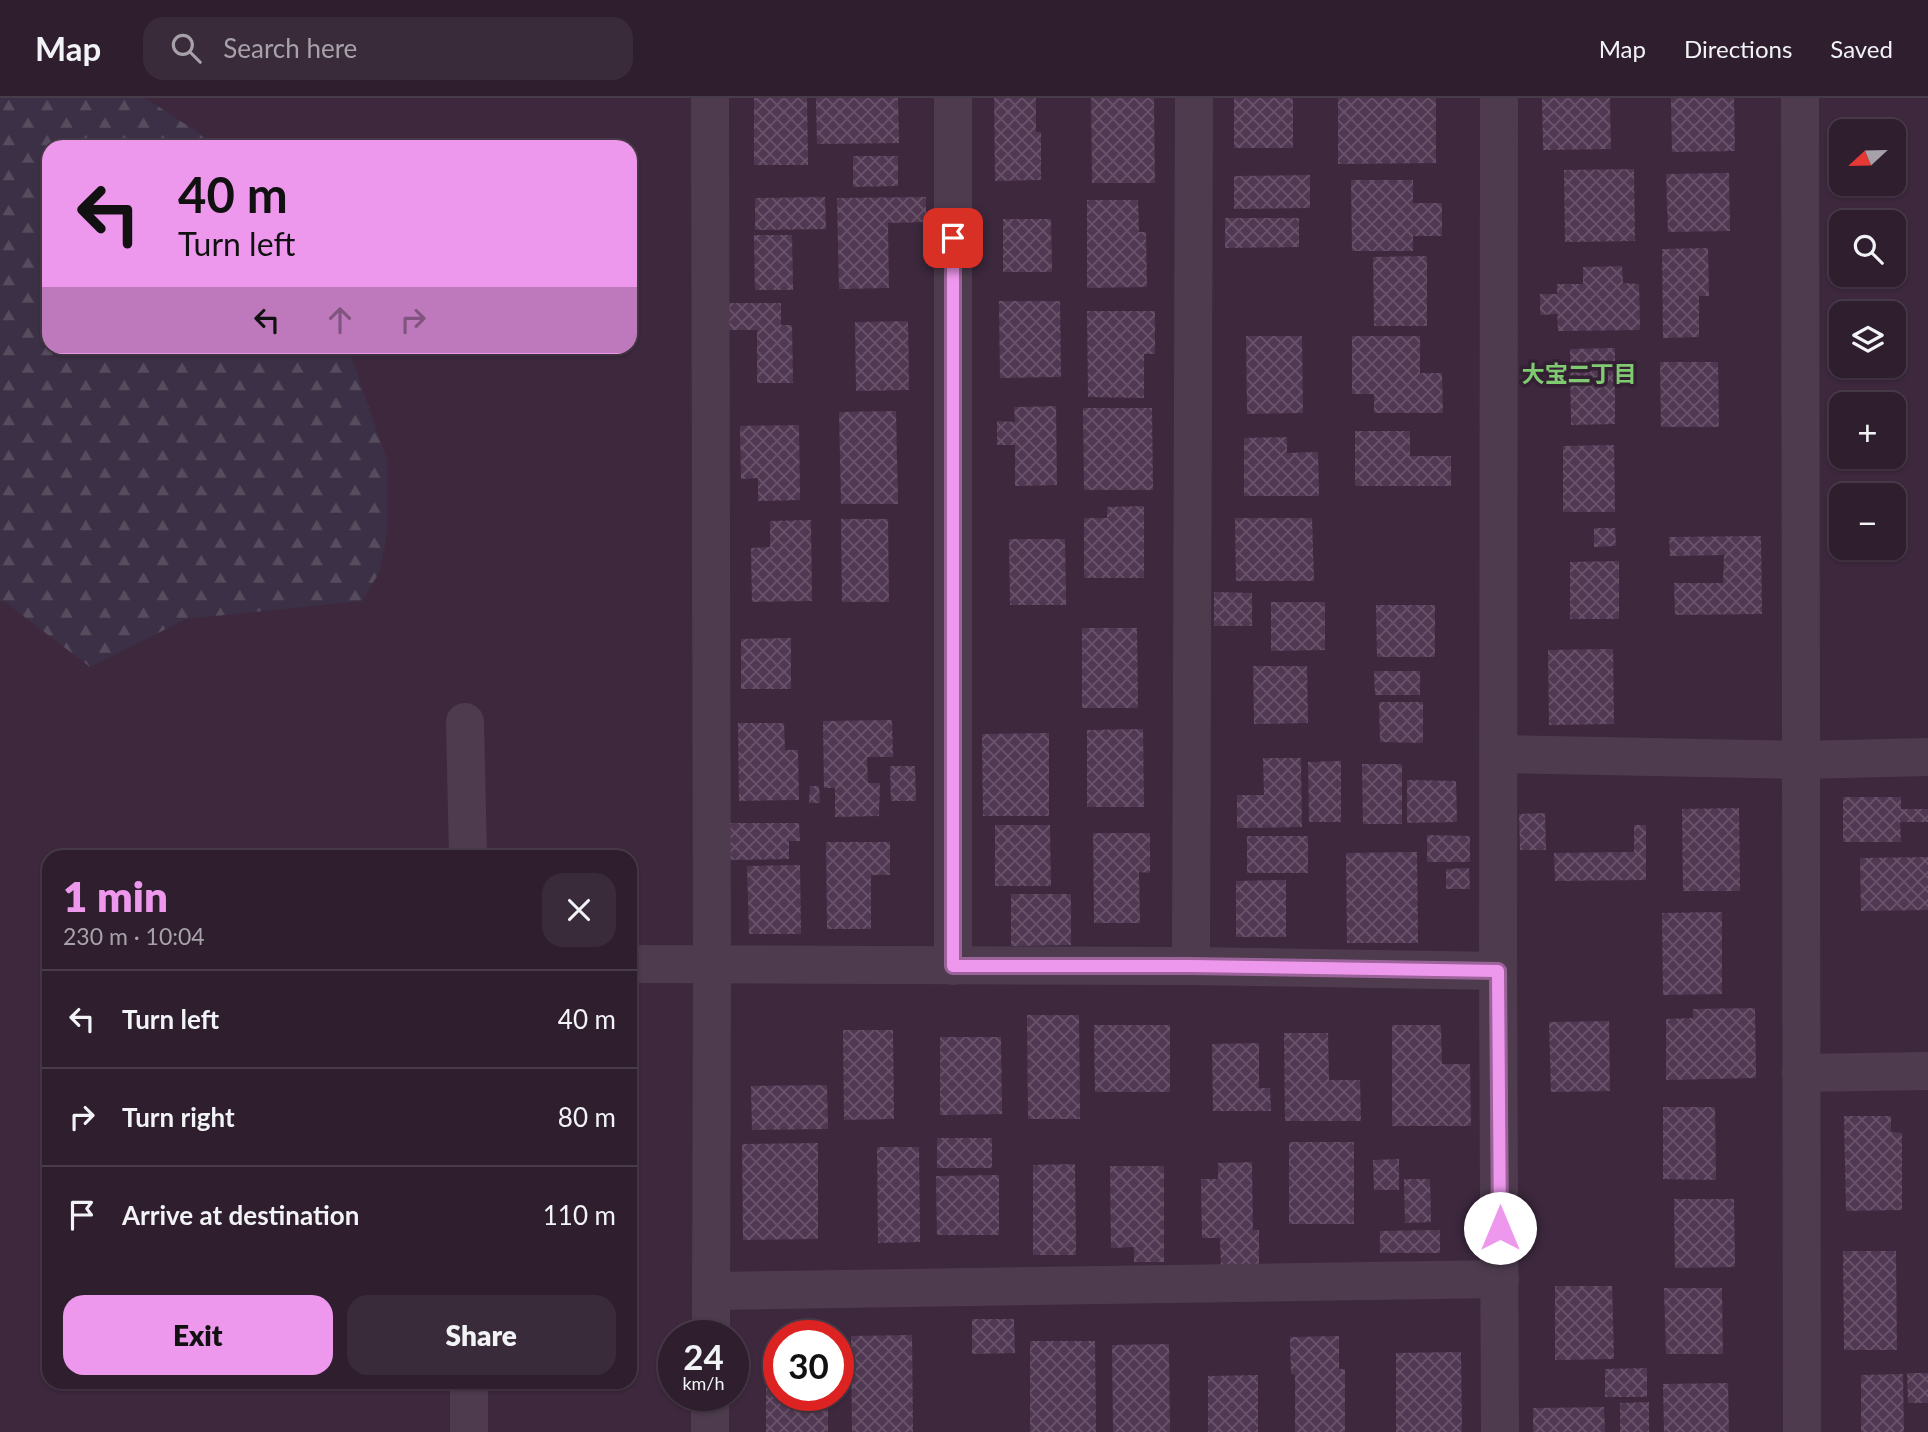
<!DOCTYPE html>
<meta charset="utf-8">
<style>
:root{--surface:#2e1e2e;--page:#3a2b3a;--text:#f1f3f6;--muted:#a7a2aa;--line:#493c4a;--accent:#ee98ed}
body{margin:0;font-family:Lato,"Noto Sans JP",sans-serif;background:var(--page);color:var(--text);height:100vh;display:flex;flex-direction:column;font-size:26px;white-space:nowrap}
*{box-sizing:border-box;margin:0}
p{font-size:23px;color:var(--muted)}
.icon{flex:none;width:38px;height:38px;fill:none;stroke:currentColor;stroke-width:2;stroke-linecap:round;stroke-linejoin:round}
.map{position:relative;flex:1;overflow:hidden}
.drawer{position:absolute;left:42px;top:752px;width:595px;height:539px;display:flex;flex-direction:column;background:var(--surface);border-radius:21px;box-shadow:0 2px 5px #0004,0 0 0 2px var(--line)}
.drawer>*{flex:none}
.banner{position:absolute;left:42px;top:42px;width:595px;height:214px;border-radius:21px;box-shadow:0 2px 5px #0004,0 0 0 2px var(--line);background:#ee98ed;color:#111;overflow:hidden}
.needle{width:46px;rotate:248deg}
.tools{position:absolute;left:1829px;top:21px;display:grid;gap:14px}
.tools a{display:grid;place-items:center;width:77px;height:77px;border-radius:14px;background:var(--surface);box-shadow:0 2px 5px #0004,0 0 0 2px var(--line);font-size:35px}
.speed{position:absolute;left:658px;top:1222px;display:flex;gap:14px;font-size:35px;font-weight:700;text-align:center}
.speed>*{display:grid;place-content:center;width:91px;height:91px;border-radius:50%;background:var(--surface);box-shadow:0 2px 5px #0004,0 0 0 2px var(--line);line-height:1}
.speed small{font-size:18px;font-weight:400}
.speed .limit{border:10px solid #d22;background:#fff;color:#111}
.pin{position:absolute;display:grid;place-items:center;width:60px;height:60px;color:#fff;margin:-30px;border-radius:14px;box-shadow:0 4px 10px #0006}
.me{position:absolute;width:77px;margin:-38px;rotate:0deg;stroke-linejoin:round;filter:drop-shadow(0 0 5px #0008)}
.turn{display:flex;align-items:center;gap:24px;height:147px;padding:0 21px;font-size:32px}
.turn .icon{width:91px;height:91px;stroke-width:2.5}
.turn b{display:block;font-size:49px;line-height:60px}
.lanes{display:flex;align-items:center;height:66px;padding:0 21px;background:#0003;justify-content:center;gap:35px;direction:ltr}
.lanes .off{opacity:.35}
.round{display:grid;place-items:center;flex:none;width:74px;height:74px;border-radius:21px;background:var(--page)}
.summary{display:flex;align-items:center;justify-content:space-between;height:119px;padding:0 21px}
h1{font-size:42px;font-weight:800;line-height:52px;color:var(--accent)}
.button{display:flex;gap:14px;margin-top:auto;padding:14px 21px}
.button a{flex:1;height:80px;border-radius:21px;background:var(--accent);color:#111;font-size:28px;font-weight:800;line-height:80px;text-align:center}
.button a+a{background:var(--page);color:var(--text)}
ul{padding:0;list-style:none}
li{display:flex;align-items:center;gap:21px;height:98px;padding:0 21px;border-top:2px solid var(--line)}
li div{flex:1}
li b{display:block;font-size:26px}
li em{font-style:normal}
header{display:flex;align-items:center;gap:42px;box-sizing:border-box;height:98px;padding:0 35px;background:var(--surface);border-bottom:2px solid var(--line)}
header strong{font-size:33px}
nav{display:flex;gap:38px;margin-inline-start:auto;font-size:24px}
.search{width:490px;height:63px;background:var(--page);display:flex;align-items:center;gap:18px;box-sizing:border-box;padding:0 24px;border-radius:21px;color:var(--muted);font-size:26px}
.map>svg:first-child{display:block}
.forest{fill:url(#forest-firs)}
.building{fill:url(#building-cross-hatch)}
.lines{fill:none;stroke-linecap:round;stroke-linejoin:round}
.street{stroke:#4e3c4e;stroke-width:38}
.route-casing{stroke:#9b639a;stroke-width:18}
.route{stroke:#ee98ed;stroke-width:12}
.labels{text-anchor:middle;stroke-width:7;stroke-linejoin:round;paint-order:stroke}
.neighbourhood-label{font-size:23px;font-weight:bold;fill:#80cb71;stroke:#332133}
</style>
<header>
<strong>Map</strong>
<div class="search"><svg class="icon" aria-label="search" viewBox="0 0 24 24"><circle cx="10" cy="10" r="6"/><path d="M15 15l6 6"/></svg>Search here</div>
<nav><a>Map</a><a>Directions</a><a>Saved</a></nav>
</header>
<div class="map">
<svg width="1928" height="1334" viewBox="0 0 1928 1334">
<defs>
<pattern id="forest-firs" width="22" height="20" patternUnits="userSpaceOnUse" patternTransform="scale(1.75)"><rect width="22" height="20" fill="#3b3045"/><path d="M5 1l3.5 6h-7zM16 11l3.5 6h-7z" fill="#564c5e"/></pattern>
<pattern id="building-cross-hatch" width="8" height="8" patternUnits="userSpaceOnUse" patternTransform="scale(1.75)"><rect width="8" height="8" fill="#513852"/><path d="M0 0l8 8M0 8l8-8" fill="none" stroke="#69536a"/></pattern>
</defs>
<rect width="100%" height="100%" fill="#3d283e"/>
<path class="forest" d="M 0,0 L 145,0 L 199,35 L 213,49 L 49,49 L 49,248 L 348,249 L 387,362 L 387,436 L 380,473 L 362,503 L 186,521 L 90,569 L 5,504 L 0,503 Z"/>
<g class="building">
<path d="M 754,0 L 807,0 L 808,67 L 754,67 Z"/>
<path d="M 816,0 L 898,0 L 899,45 L 817,46 Z"/>
<path d="M 994,0 L 1036,0 L 1036,34 L 1041,34 L 1041,82 L 995,83 Z"/>
<path d="M 1091,0 L 1154,0 L 1155,85 L 1092,85 Z"/>
<rect x="1234" y="0" width="59" height="50"/>
<path d="M 1338,0 L 1436,0 L 1436,65 L 1338,66 Z"/>
<path d="M 1542,0 L 1610,0 L 1611,51 L 1543,52 Z"/>
<path d="M 1671,0 L 1734,0 L 1735,53 L 1672,54 Z"/>
<path d="M 853,58 L 898,58 L 898,88 L 853,89 Z"/>
<path d="M 1634,71 L 1635,143 L 1565,144 L 1564,72 Z"/>
<path d="M 1729,75 L 1730,133 L 1668,134 L 1666,76 Z"/>
<path d="M 1310,77 L 1310,110 L 1234,111 L 1234,78 Z"/>
<path d="M 1351,82 L 1413,82 L 1413,105 L 1442,105 L 1442,138 L 1413,138 L 1413,153 L 1352,153 Z"/>
<path d="M 825,99 L 826,131 L 755,132 L 755,100 Z"/>
<path d="M 926,99 L 926,124 L 888,125 L 889,190 L 839,191 L 837,100 Z"/>
<path d="M 1087,102 L 1138,102 L 1139,134 L 1146,134 L 1147,189 L 1087,190 Z"/>
<path d="M 1225,120 L 1299,120 L 1299,149 L 1225,150 Z"/>
<path d="M 1003,121 L 1051,121 L 1052,174 L 1003,174 Z"/>
<path d="M 754,137 L 792,137 L 793,192 L 755,192 Z"/>
<path d="M 1708,150 L 1709,198 L 1699,198 L 1699,239 L 1663,240 L 1662,151 Z"/>
<path d="M 1427,158 L 1427,228 L 1374,228 L 1373,159 Z"/>
<path d="M 1622,168 L 1623,185 L 1639,186 L 1640,232 L 1558,233 L 1557,216 L 1540,217 L 1540,196 L 1557,196 L 1557,186 L 1583,186 L 1583,169 Z"/>
<path d="M 999,203 L 1060,203 L 1061,279 L 1000,280 Z"/>
<path d="M 729,205 L 781,205 L 781,227 L 792,227 L 793,285 L 757,285 L 757,232 L 729,232 Z"/>
<path d="M 1087,213 L 1155,213 L 1155,256 L 1144,256 L 1144,300 L 1088,299 Z"/>
<path d="M 908,223 L 909,292 L 856,293 L 855,224 Z"/>
<path d="M 1246,238 L 1302,238 L 1303,315 L 1247,316 Z"/>
<path d="M 1352,238 L 1420,238 L 1420,275 L 1442,275 L 1443,315 L 1374,315 L 1374,296 L 1352,296 Z"/>
<path d="M 1615,250 L 1615,326 L 1571,327 L 1570,251 Z"/>
<path d="M 1660,264 L 1718,264 L 1719,329 L 1661,329 Z"/>
<path d="M 1056,308 L 1057,387 L 1015,388 L 1015,347 L 997,347 L 997,323 L 1015,324 L 1014,309 Z"/>
<path d="M 1083,310 L 1152,310 L 1153,392 L 1084,392 Z"/>
<path d="M 896,313 L 898,406 L 841,406 L 839,314 Z"/>
<path d="M 799,327 L 800,402 L 758,403 L 758,380 L 741,381 L 740,328 Z"/>
<path d="M 1355,333 L 1410,333 L 1410,358 L 1451,358 L 1451,388 L 1355,388 Z"/>
<path d="M 1287,339 L 1287,355 L 1318,354 L 1319,398 L 1244,398 L 1244,340 Z"/>
<path d="M 1614,347 L 1615,414 L 1563,414 L 1563,348 Z"/>
<path d="M 1144,408 L 1144,480 L 1084,480 L 1084,420 L 1107,420 L 1107,409 Z"/>
<path d="M 1235,420 L 1312,420 L 1314,483 L 1236,483 Z"/>
<path d="M 841,421 L 888,421 L 889,504 L 842,504 Z"/>
<path d="M 811,422 L 812,503 L 752,504 L 751,450 L 770,449 L 770,423 Z"/>
<path d="M 1594,430 L 1615,430 L 1616,448 L 1594,449 Z"/>
<path d="M 1761,438 L 1762,516 L 1675,517 L 1674,485 L 1723,485 L 1724,457 L 1670,458 L 1669,439 Z"/>
<path d="M 1009,441 L 1065,441 L 1066,507 L 1010,507 Z"/>
<path d="M 1619,463 L 1619,521 L 1570,521 L 1570,464 Z"/>
<path d="M 1214,494 L 1252,495 L 1252,528 L 1214,528 Z"/>
<path d="M 1271,504 L 1325,504 L 1325,552 L 1271,553 Z"/>
<path d="M 1376,507 L 1435,507 L 1435,559 L 1377,559 Z"/>
<path d="M 1082,530 L 1137,530 L 1138,610 L 1082,610 Z"/>
<path d="M 791,540 L 791,591 L 741,591 L 741,541 Z"/>
<path d="M 1613,551 L 1614,626 L 1549,627 L 1548,552 Z"/>
<path d="M 1253,568 L 1307,568 L 1308,625 L 1254,626 Z"/>
<path d="M 1374,573 L 1420,573 L 1420,597 L 1375,597 Z"/>
<path d="M 1379,604 L 1423,604 L 1423,645 L 1380,644 Z"/>
<path d="M 892,622 L 893,659 L 867,659 L 868,685 L 880,685 L 879,718 L 835,719 L 835,690 L 824,690 L 823,623 Z"/>
<path d="M 738,625 L 784,625 L 785,652 L 798,652 L 799,702 L 739,703 Z"/>
<path d="M 1143,631 L 1144,709 L 1087,709 L 1087,632 Z"/>
<path d="M 1049,635 L 1049,718 L 983,718 L 982,636 Z"/>
<path d="M 1263,660 L 1301,660 L 1302,729 L 1237,730 L 1237,697 L 1264,697 Z"/>
<path d="M 1341,663 L 1341,724 L 1309,724 L 1308,664 Z"/>
<path d="M 1362,666 L 1402,666 L 1402,726 L 1363,726 Z"/>
<path d="M 890,668 L 915,668 L 916,703 L 891,703 Z"/>
<path d="M 1407,682 L 1456,683 L 1457,724 L 1407,725 Z"/>
<path d="M 810,688 L 819,688 L 820,705 L 809,705 Z"/>
<path d="M 1843,699 L 1901,699 L 1901,711 L 1928,711 L 1928,724 L 1900,724 L 1901,744 L 1843,744 Z"/>
<path d="M 1739,710 L 1740,793 L 1683,793 L 1682,711 Z"/>
<path d="M 1545,715 L 1546,752 L 1520,752 L 1519,716 Z"/>
<path d="M 729,725 L 799,725 L 800,743 L 789,743 L 789,761 L 729,762 Z"/>
<path d="M 995,727 L 1050,727 L 1051,788 L 995,788 Z"/>
<path d="M 1634,727 L 1646,727 L 1646,782 L 1555,783 L 1554,755 L 1634,754 Z"/>
<path d="M 1093,735 L 1150,735 L 1150,775 L 1139,774 L 1140,825 L 1094,825 Z"/>
<path d="M 1427,737 L 1470,738 L 1470,764 L 1427,764 Z"/>
<rect x="1247" y="738" width="61" height="37"/>
<path d="M 826,744 L 890,744 L 890,777 L 871,777 L 871,831 L 827,831 Z"/>
<path d="M 1417,754 L 1418,845 L 1347,845 L 1346,755 Z"/>
<path d="M 1928,759 L 1928,812 L 1861,813 L 1860,760 Z"/>
<path d="M 800,767 L 801,836 L 749,836 L 747,768 Z"/>
<path d="M 1469,770 L 1470,791 L 1446,791 L 1446,771 Z"/>
<path d="M 1286,782 L 1286,839 L 1236,839 L 1236,783 Z"/>
<path d="M 1011,796 L 1071,796 L 1071,847 L 1011,848 Z"/>
<path d="M 1722,814 L 1722,896 L 1663,897 L 1662,815 Z"/>
<path d="M 1755,910 L 1756,980 L 1666,982 L 1666,921 L 1693,920 L 1693,911 Z"/>
<path d="M 1027,917 L 1079,917 L 1080,1021 L 1028,1021 Z"/>
<path d="M 1609,923 L 1610,993 L 1551,994 L 1549,924 Z"/>
<path d="M 1094,927 L 1170,927 L 1170,994 L 1095,994 Z"/>
<path d="M 1392,927 L 1441,927 L 1442,966 L 1470,966 L 1471,1028 L 1392,1028 Z"/>
<path d="M 843,932 L 893,932 L 894,1021 L 844,1022 Z"/>
<path d="M 1284,935 L 1328,935 L 1329,982 L 1360,982 L 1361,1023 L 1285,1023 Z"/>
<path d="M 940,939 L 1001,939 L 1002,1016 L 940,1017 Z"/>
<path d="M 1259,945 L 1259,990 L 1270,990 L 1271,1013 L 1213,1013 L 1212,946 Z"/>
<path d="M 827,987 L 828,1031 L 752,1032 L 751,988 Z"/>
<path d="M 1663,1009 L 1715,1009 L 1716,1082 L 1663,1081 Z"/>
<path d="M 1844,1018 L 1891,1018 L 1891,1034 L 1902,1035 L 1902,1112 L 1846,1113 Z"/>
<rect x="937" y="1040" width="55" height="30"/>
<rect x="1289" y="1044" width="65" height="82"/>
<path d="M 818,1045 L 818,1141 L 743,1142 L 742,1046 Z"/>
<path d="M 877,1049 L 919,1049 L 920,1144 L 878,1145 Z"/>
<path d="M 1399,1061 L 1399,1092 L 1374,1092 L 1373,1062 Z"/>
<path d="M 1252,1064 L 1253,1132 L 1259,1132 L 1259,1169 L 1221,1169 L 1220,1140 L 1202,1140 L 1201,1081 L 1218,1081 L 1218,1065 Z"/>
<path d="M 1075,1066 L 1076,1157 L 1033,1157 L 1033,1067 Z"/>
<path d="M 1110,1068 L 1164,1068 L 1164,1164 L 1134,1164 L 1134,1149 L 1111,1150 Z"/>
<path d="M 999,1077 L 999,1137 L 937,1137 L 936,1078 Z"/>
<path d="M 1404,1081 L 1430,1081 L 1431,1124 L 1405,1125 Z"/>
<path d="M 1674,1101 L 1734,1101 L 1735,1169 L 1675,1170 Z"/>
<path d="M 1440,1132 L 1440,1155 L 1380,1155 L 1380,1133 Z"/>
<path d="M 1843,1153 L 1896,1153 L 1897,1252 L 1844,1252 Z"/>
<path d="M 1555,1188 L 1612,1188 L 1614,1261 L 1555,1262 Z"/>
<path d="M 1664,1190 L 1722,1190 L 1723,1256 L 1666,1256 Z"/>
<path d="M 972,1221 L 1014,1221 L 1015,1255 L 972,1256 Z"/>
<path d="M 912,1237 L 913,1334 L 852,1334 L 851,1238 Z"/>
<path d="M 1339,1238 L 1339,1271 L 1345,1271 L 1345,1334 L 1295,1334 L 1295,1277 L 1291,1276 L 1290,1239 Z"/>
<path d="M 1030,1243 L 1095,1243 L 1096,1334 L 1030,1334 Z"/>
<path d="M 1169,1246 L 1170,1334 L 1113,1334 L 1112,1247 Z"/>
<path d="M 1461,1254 L 1462,1334 L 1396,1334 L 1396,1255 Z"/>
<path d="M 766,1256 L 779,1256 L 779,1297 L 828,1297 L 828,1334 L 766,1334 Z"/>
<path d="M 1647,1270 L 1647,1299 L 1605,1299 L 1605,1271 Z"/>
<path d="M 1907,1275 L 1928,1275 L 1928,1305 L 1908,1305 Z"/>
<path d="M 1903,1276 L 1904,1334 L 1861,1334 L 1861,1277 Z"/>
<path d="M 1258,1277 L 1258,1334 L 1208,1334 L 1208,1278 Z"/>
<path d="M 1728,1285 L 1729,1334 L 1664,1334 L 1663,1286 Z"/>
<path d="M 1649,1304 L 1649,1334 L 1620,1334 L 1620,1305 Z"/>
<path d="M 1604,1309 L 1605,1334 L 1533,1334 L 1533,1310 Z"/>
</g>
<g class="lines">
<g class="street">
<path d="M 710,0 L 712,866 L 711,1237"/>
<path d="M 1499,0 L 1498,873 L 1500,1334"/>
<path d="M 1800,0 L 1802,1334"/>
<path d="M 465,624 L 468,760"/>
<path d="M 1499,656 L 1801,662 L 1928,659"/>
<path d="M 630,866 L 1191,868 L 1498,873"/>
<path d="M 953,868 L 953,0"/>
<path d="M 1191,868 L 1194,0"/>
<path d="M 1801,975 L 1928,973"/>
<path d="M 711,1193 L 1500,1181"/>
<path d="M 469,1334 L 469,1284"/>
<path d="M 710,1334 L 710,1297"/>
</g>
</g>
<g class="lines">
<g class="route-casing">
<path id="route" d="M 953,140 L 953,868 L 1191,868 L 1498,873 L 1500,1130"/>
</g>
<use href="#route" class="route"/>
</g>
<g class="labels">
<g class="neighbourhood-label">
<text x="1579" y="284">大宝二丁目</text>
</g>
</g>
</svg>
<div class="tools">
<a><svg class="needle" viewBox="-14 -14 28 28"><path d="M0-13l5 13h-10z" fill="#e53935"/><path d="M0 13l5-13h-10z" fill="#a7a2aa"/></svg></a>
<a><svg class="icon" aria-label="search" viewBox="0 0 24 24"><circle cx="10" cy="10" r="6"/><path d="M15 15l6 6"/></svg></a>
<a><svg class="icon" aria-label="layers" viewBox="0 0 24 24"><path d="M12 4l9 5-9 5-9-5zM3 14l9 5 9-5"/></svg></a>
<a>+</a>
<a>−</a>
</div>
<div class="speed"><div>24<small>km/h</small></div><div class="limit">30</div></div>
<div class="pin" style="left:953px;top:140px;background:#d93025"><svg class="icon" aria-label="arrive" viewBox="0 0 24 24"><path d="M6 21V4h12l-3 4 3 4H6"/></svg></div>
<svg class="me" style="left:1500px;top:1130px" viewBox="-20 -20 40 40"><circle r="19" fill="#fff"/><path d="M0-13L10 11 0 6-10 11z" fill="#ee98ed"/></svg>
<div class="banner">
<div class="turn"><svg class="icon" aria-label="left" viewBox="0 0 24 24"><path d="M17 20v-9H6M10 6l-5 5 5 5"/></svg><div><b>40 m</b>Turn left</div></div>
<div class="lanes"><svg class="icon" aria-label="left" viewBox="0 0 24 24"><path d="M17 20v-9H6M10 6l-5 5 5 5"/></svg><svg class="icon off" aria-label="ahead" viewBox="0 0 24 24"><path d="M12 20V5M6 11l6-6 6 6"/></svg><svg class="icon off" aria-label="right" viewBox="0 0 24 24"><path d="M7 20v-9h11M14 6l5 5-5 5"/></svg></div>
</div>
<section class="drawer">
<div class="summary"><div><h1>1 min</h1><p>230 m · 10:04</p></div><a class="round"><svg class="icon" aria-label="close" viewBox="0 0 24 24"><path d="M6 6l12 12M18 6L6 18"/></svg></a></div>
<ul>
<li><svg class="icon" aria-label="left" viewBox="0 0 24 24"><path d="M17 20v-9H6M10 6l-5 5 5 5"/></svg><div><b>Turn left</b></div><em>40 m</em></li>
<li><svg class="icon" aria-label="right" viewBox="0 0 24 24"><path d="M7 20v-9h11M14 6l5 5-5 5"/></svg><div><b>Turn right</b></div><em>80 m</em></li>
<li><svg class="icon" aria-label="arrive" viewBox="0 0 24 24"><path d="M6 21V4h12l-3 4 3 4H6"/></svg><div><b>Arrive at destination</b></div><em>110 m</em></li>
</ul>
<div class="button"><a>Exit</a><a>Share</a></div>
</section>
</div>
